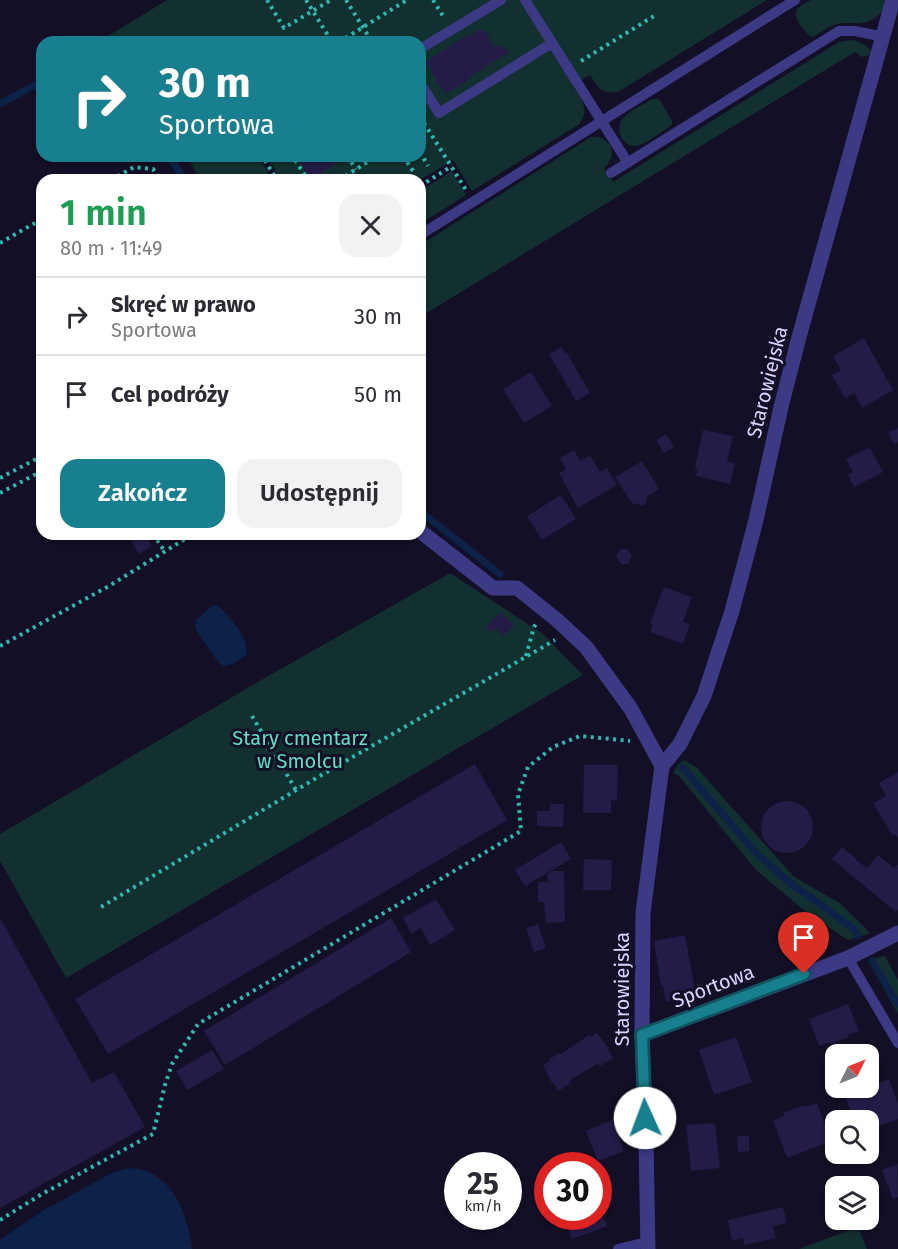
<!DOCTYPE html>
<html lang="pl">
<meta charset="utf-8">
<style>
:root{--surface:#fff;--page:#f2f2f3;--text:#2b2b33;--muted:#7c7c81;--line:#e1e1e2;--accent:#187f8f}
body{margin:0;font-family:"Fira Sans",sans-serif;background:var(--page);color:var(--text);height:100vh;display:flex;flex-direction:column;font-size:22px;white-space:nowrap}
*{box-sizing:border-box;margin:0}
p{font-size:20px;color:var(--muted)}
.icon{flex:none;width:33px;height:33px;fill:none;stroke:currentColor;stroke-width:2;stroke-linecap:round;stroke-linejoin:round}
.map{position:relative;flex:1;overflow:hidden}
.details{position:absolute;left:36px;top:174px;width:390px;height:366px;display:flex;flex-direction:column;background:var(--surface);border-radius:18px;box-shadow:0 2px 4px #0004}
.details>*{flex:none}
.banner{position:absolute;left:36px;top:36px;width:390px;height:126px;border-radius:18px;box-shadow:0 2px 4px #0004;background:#187f8f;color:#fff;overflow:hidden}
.needle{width:39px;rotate:47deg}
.controls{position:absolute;left:825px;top:1044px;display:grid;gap:12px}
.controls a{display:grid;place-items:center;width:54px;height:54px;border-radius:12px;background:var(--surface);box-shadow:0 2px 4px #0004;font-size:30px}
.speed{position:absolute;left:444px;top:1152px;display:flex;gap:12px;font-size:30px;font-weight:700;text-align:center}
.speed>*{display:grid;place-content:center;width:78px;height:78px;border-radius:50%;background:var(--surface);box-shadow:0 2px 4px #0004;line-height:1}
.speed small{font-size:15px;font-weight:400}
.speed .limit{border:9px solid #d22;background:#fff;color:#111}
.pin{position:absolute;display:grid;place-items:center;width:51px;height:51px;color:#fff;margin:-62px -26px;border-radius:50% 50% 50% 0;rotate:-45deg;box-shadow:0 0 6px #0007}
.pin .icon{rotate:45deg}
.me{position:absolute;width:66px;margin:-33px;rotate:358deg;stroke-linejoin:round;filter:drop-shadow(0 0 4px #0008)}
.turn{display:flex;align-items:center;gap:21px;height:126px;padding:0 24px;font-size:27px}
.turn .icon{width:78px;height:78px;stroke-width:2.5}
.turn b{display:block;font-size:42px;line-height:51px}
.round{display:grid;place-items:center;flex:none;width:63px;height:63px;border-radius:18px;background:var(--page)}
.overview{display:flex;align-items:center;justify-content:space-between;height:102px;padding:0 24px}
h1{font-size:36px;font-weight:600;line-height:45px;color:#1e9e55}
.action{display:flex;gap:12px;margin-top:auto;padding:12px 24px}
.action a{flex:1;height:69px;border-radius:18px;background:var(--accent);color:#fff;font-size:24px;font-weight:600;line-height:69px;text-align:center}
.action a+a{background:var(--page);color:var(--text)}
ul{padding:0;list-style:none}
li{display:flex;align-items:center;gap:18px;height:78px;padding:0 24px;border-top:2px solid var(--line)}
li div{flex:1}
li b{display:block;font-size:22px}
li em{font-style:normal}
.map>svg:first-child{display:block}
.green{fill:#12302f}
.water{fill:#0c2248}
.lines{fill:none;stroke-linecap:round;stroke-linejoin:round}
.stream{stroke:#0c2248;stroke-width:7}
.building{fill:#241b47}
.path{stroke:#2fb8b0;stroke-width:4;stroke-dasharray:3 4.5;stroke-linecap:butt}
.service{stroke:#3d3a85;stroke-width:10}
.minor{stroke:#3d3a85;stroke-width:15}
.route-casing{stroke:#10535d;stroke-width:15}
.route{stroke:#187f8f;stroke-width:10}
.labels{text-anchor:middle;stroke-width:6;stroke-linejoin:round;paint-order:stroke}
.street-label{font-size:20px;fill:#d9d4ff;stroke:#130f26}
.park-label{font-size:20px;fill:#5fe0c0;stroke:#130f26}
</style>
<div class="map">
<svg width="898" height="1249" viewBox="0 0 898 1249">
<rect width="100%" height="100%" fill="#130f26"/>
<g class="green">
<path d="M 167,0 L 767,0 L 618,92 C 601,94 598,88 590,75 L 573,85 C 580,99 592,110 578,125 L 472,191 L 453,160 L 420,180 L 281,180 L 266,156 L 420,156 L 420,42 L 98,42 Z"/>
<path d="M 811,0 L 888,0 C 885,12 873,22 861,23 C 853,24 845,22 837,24 C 828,26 821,33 812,37 C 805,33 791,17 798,8 C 801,5 807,2 811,0 Z"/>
<path d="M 852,40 C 861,42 868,45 873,54 L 861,57 L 855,52 L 420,317 L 420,245 L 591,137 C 611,135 619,155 604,168 L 613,182 L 839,42 Z"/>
<path d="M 652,99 L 659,99 L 672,121 L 672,124 L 668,128 C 659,133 649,142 640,145 C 624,151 613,129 623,118 C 630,110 643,105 652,99 Z"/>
<path d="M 186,156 L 261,156 L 259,158 L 273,180 L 201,180 Z"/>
<path d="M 452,171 L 466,195 L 420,224 L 420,191 Z"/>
<path d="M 450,573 L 543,634 L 583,675 L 66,978 L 0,861 L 0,834 L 256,683 Z"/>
<path d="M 684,760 L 696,767 L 794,877 L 840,903 L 870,933 L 848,940 L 811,916 L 756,870 L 679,776 L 673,773 L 678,765 Z"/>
<path d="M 885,956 L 898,980 L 898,1014 L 868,960 Z"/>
<path d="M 858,1227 L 867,1249 L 799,1249 Z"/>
</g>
<g class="water">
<path d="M 217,605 C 229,616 250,638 246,655 L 233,664 L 223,666 L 218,662 L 195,628 L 196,620 L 212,606 Z"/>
<path d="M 135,1168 C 174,1175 187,1214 192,1249 L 0,1249 L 0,1240 L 44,1210 L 110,1174 L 125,1169 Z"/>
</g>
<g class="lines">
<g class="stream">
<path d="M 0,104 L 42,81"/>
<path d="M 169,156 L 185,180"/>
<path d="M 420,511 L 500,574"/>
<path d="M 683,768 L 757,854 L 789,882 L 854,929 L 858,936"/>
<path d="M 872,961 L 898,1004"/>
</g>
</g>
<g class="building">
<path d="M 481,29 L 491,37 L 488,38 L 494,48 L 500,44 L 509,52 L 469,77 L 470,79 L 445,94 L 425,62 L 469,34 L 469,36 Z"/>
<path d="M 305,156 L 344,156 L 345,158 L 311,179 L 299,160 Z"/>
<path d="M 864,338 L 893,390 L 862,408 L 854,393 L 845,398 L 832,375 L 841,370 L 833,356 Z"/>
<path d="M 562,347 L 566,354 L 567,353 L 590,393 L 576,401 L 549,354 Z"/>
<path d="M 531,372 L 552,406 L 524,423 L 503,389 Z"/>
<path d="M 898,428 L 898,442 L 894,444 L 888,433 Z"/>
<path d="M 703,430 L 733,436 L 727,462 L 735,463 L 730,484 L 696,476 L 698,468 L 695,468 Z"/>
<path d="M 666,434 L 674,447 L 664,453 L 656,440 Z"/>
<path d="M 870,447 L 883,472 L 854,487 L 848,474 L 853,472 L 846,459 Z"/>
<path d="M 574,450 L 580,461 L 590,455 L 600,472 L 607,468 L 617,485 L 578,508 L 559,473 L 566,469 L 560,458 Z"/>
<path d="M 642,461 L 659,489 L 647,497 L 646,503 L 642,506 L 636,503 L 633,505 L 615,477 Z"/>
<path d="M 561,495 L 576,519 L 542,540 L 527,516 Z"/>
<path d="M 127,534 L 145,534 L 152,546 L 139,554 Z"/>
<path d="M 620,549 L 628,549 L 632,556 L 628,564 L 621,564 L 616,556 Z"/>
<path d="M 664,587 L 692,597 L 683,622 L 690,624 L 683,644 L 650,632 L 653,624 L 650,623 Z"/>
<path d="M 501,612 L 514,625 L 503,636 L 495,628 L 491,632 L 486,627 Z"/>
<path d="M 475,764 L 507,820 L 108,1054 L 75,999 Z"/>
<path d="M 584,765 L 618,765 L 617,801 L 611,800 L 611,813 L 583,813 Z"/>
<path d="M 898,772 L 898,838 L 895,834 L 893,836 L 873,803 L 886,796 L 879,783 Z"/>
<circle cx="787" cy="827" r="26"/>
<path d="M 550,804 L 564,804 L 563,827 L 537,826 L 537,811 L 550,811 Z"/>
<path d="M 561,842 L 571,859 L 525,886 L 515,870 Z"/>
<path d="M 842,847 L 856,859 L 856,860 L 867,868 L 878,855 L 894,868 L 898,864 L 898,909 L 896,912 L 832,859 Z"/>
<path d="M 584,859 L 612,860 L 611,890 L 583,890 Z"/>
<path d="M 552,871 L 564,871 L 565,922 L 546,923 L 544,902 L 538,902 L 538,882 L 548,882 L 547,874 Z"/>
<path d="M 436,899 L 455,930 L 430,945 L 421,928 L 411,934 L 403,918 Z"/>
<path d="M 0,918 L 92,1083 L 114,1072 L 145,1127 L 0,1208 Z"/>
<path d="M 391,918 L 411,952 L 225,1065 L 204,1031 Z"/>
<path d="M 538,924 L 546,948 L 534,952 L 526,928 Z"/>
<path d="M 685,935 L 696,996 L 666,1002 L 663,986 L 661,986 L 654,941 Z"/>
<path d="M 848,1004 L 859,1031 L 848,1035 L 849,1037 L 830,1044 L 830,1042 L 819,1046 L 809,1019 Z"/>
<path d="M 597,1033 L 609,1049 L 608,1050 L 613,1058 L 600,1066 L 598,1063 L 569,1081 L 571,1083 L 558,1091 L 553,1082 L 552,1083 L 543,1065 L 550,1061 L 549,1059 L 560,1053 L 561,1054 L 589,1035 L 590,1037 Z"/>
<path d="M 736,1037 L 752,1082 L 714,1095 L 699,1050 Z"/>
<path d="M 212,1050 L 224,1069 L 187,1090 L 176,1071 Z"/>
<path d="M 889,1079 L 898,1104 L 898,1119 L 868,1130 L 868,1120 L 854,1120 L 845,1096 L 856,1092 L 855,1089 L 868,1088 L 868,1084 L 876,1081 L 877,1084 Z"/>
<path d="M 817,1103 L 831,1141 L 787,1158 L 773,1120 L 784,1116 L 783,1113 L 804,1105 L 805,1107 Z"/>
<path d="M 612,1120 L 624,1151 L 598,1161 L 586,1131 Z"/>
<path d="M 715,1123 L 720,1168 L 691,1171 L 686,1125 Z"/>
<path d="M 737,1136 L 749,1136 L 749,1151 L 738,1152 Z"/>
<path d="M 897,1164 L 898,1197 L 893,1199 L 882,1170 Z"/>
<path d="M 599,1206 L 607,1226 L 572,1239 L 564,1219 L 571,1216 L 598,1216 Z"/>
<path d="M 783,1207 L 787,1223 L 773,1226 L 776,1238 L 744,1245 L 743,1238 L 732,1241 L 728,1220 Z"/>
</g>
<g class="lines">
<g class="path">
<path d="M 267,0 L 284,28 L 331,0"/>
<path d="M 306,0 L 332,42"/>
<path d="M 346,0 L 372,42"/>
<path d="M 433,0 L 443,16"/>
<path d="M 339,42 L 407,0"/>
<path d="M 581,61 L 654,16"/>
<path d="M 424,123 L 466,190"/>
<path d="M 420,152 L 428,166"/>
<path d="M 269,156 L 264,159 L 277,180"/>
<path d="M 301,156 L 295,160 L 308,180"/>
<path d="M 347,156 L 356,169"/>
<path d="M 403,156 L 415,174"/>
<path d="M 111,180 L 134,167 L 153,169 L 161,180"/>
<path d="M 339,180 L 377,156"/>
<path d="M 420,186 L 452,166"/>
<path d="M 0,243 L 42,219"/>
<path d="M 0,478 L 42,456"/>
<path d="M 0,493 L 42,471"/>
<path d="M 153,534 L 165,552"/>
<path d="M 0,646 L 109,586 L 193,534"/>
<path d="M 526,656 L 534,627 L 536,624"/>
<path d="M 252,716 L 296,790"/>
<path d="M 101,907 L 313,780 L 555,640"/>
<path d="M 0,1220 L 42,1194 L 153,1134 L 165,1085 L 172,1064 L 198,1024 L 521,831 L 518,794 L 528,767 L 553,747 L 580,736 L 630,741"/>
</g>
<g class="service">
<path d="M 525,0 L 628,163"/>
<path d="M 420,49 L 501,0"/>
<path d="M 420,83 L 439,113 L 552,43"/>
<path d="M 611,173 L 839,31 L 855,31 L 884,37"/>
<path d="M 420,235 L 795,0"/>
<path d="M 848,958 L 898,1043"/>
<path d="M 618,1249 L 647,1242"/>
</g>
<g class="minor">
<path d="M 420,531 L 493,588 L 517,588 L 557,620 L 586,647 L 631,709 L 662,766"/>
<path d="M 642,1035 L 848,958 L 898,933"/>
<path d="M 648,1249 L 646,1139 L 642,1035 L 643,913 L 662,766 L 680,744 L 704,696 L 732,611 L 756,520 L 781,407 L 799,337 L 893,0"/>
</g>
</g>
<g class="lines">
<g class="route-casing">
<path id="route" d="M 645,1118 L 642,1035 L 804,974"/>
</g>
<use href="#route" class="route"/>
</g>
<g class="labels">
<g class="street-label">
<text transform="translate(767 382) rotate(-76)" y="7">Starowiejska</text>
<text transform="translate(713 986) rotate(-21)" y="7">Sportowa</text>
<text transform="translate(622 989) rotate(-90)" y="7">Starowiejska</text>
</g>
<g class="park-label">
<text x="300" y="745">Stary cmentarz<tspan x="300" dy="23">w Smolcu</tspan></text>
</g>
</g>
</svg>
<div class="controls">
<a><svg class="needle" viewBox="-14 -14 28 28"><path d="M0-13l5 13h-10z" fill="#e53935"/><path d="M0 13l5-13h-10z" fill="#7c7c81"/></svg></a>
<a><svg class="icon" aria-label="search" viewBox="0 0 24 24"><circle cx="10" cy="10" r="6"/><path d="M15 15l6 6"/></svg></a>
<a><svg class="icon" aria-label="layers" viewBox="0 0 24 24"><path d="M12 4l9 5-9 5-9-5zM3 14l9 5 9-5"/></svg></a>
</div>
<div class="speed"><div>25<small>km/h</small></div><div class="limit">30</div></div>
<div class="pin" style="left:804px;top:974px;background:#d93025"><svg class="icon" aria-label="arrive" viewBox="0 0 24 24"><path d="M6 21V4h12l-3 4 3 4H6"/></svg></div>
<svg class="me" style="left:645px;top:1118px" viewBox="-20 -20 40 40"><circle r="19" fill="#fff"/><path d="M0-13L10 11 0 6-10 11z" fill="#187f8f"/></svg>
<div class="banner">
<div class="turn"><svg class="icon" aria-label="right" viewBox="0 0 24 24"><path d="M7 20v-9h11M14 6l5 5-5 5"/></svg><div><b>30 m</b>Sportowa</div></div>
</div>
<section class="details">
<div class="overview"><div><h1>1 min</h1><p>80 m · 11:49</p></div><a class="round"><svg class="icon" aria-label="close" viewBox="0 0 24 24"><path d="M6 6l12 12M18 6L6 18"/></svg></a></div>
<ul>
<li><svg class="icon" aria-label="right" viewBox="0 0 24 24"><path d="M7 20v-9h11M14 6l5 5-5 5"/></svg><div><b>Skręć w prawo</b><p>Sportowa</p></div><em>30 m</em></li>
<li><svg class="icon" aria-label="arrive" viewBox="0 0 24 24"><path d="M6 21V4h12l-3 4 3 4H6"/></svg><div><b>Cel podróży</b></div><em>50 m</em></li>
</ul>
<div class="action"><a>Zakończ</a><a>Udostępnij</a></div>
</section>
</div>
